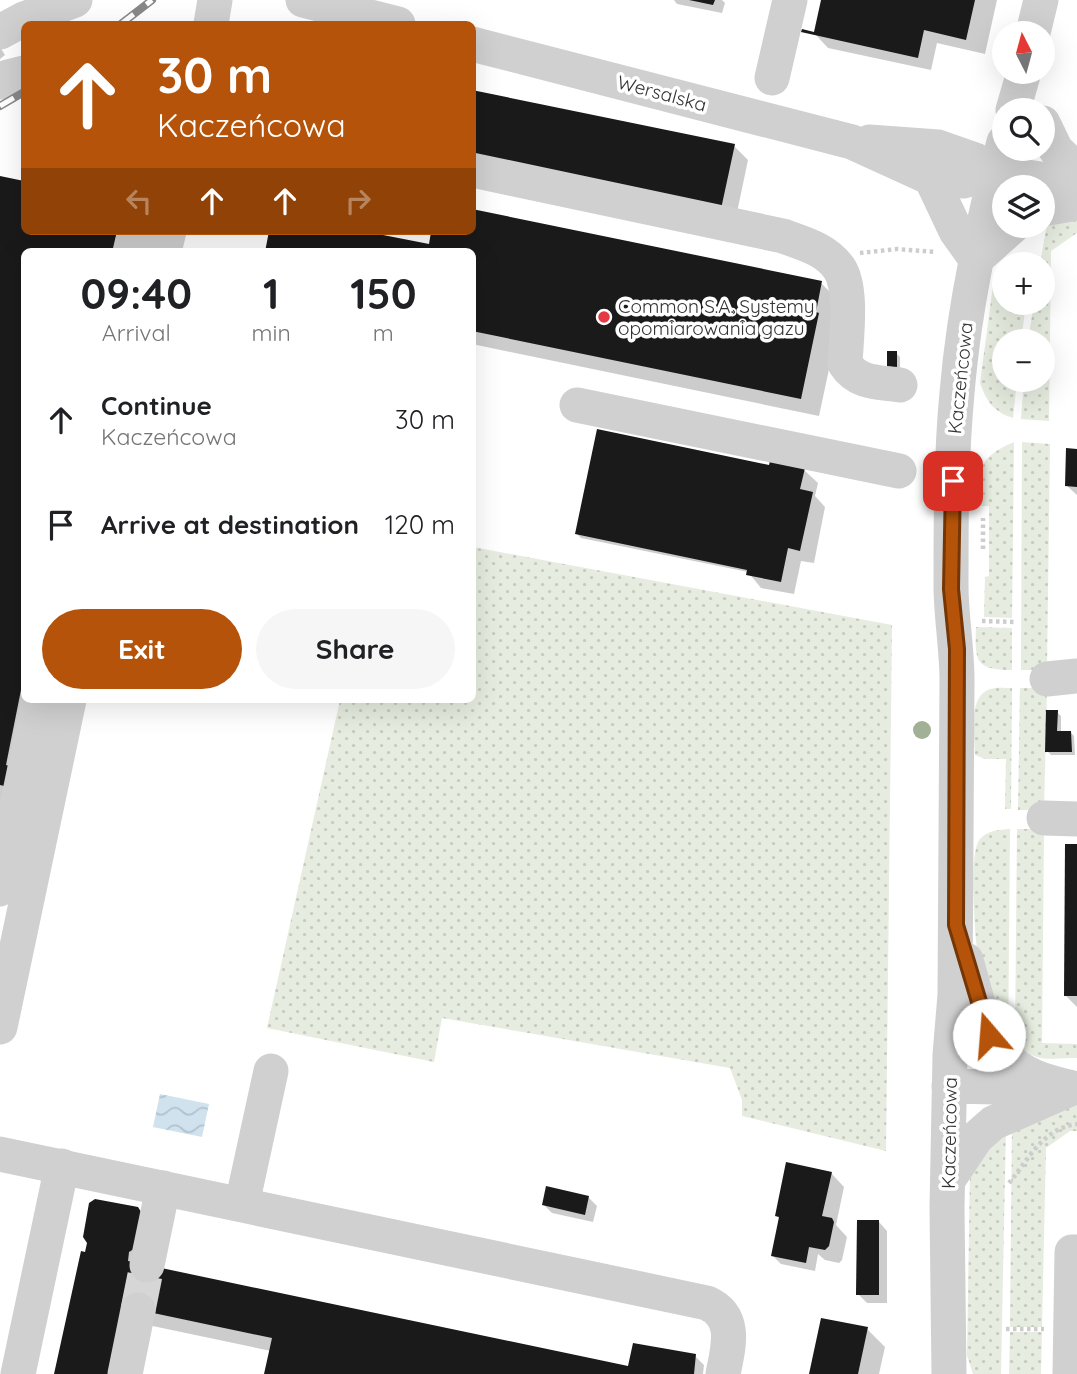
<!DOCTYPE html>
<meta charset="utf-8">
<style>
:root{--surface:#fff;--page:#f6f6f6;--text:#202124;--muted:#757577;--accent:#b45309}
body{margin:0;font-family:Quicksand,sans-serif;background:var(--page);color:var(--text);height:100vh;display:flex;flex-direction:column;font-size:26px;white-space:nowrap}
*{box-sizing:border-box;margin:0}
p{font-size:23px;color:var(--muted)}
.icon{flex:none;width:38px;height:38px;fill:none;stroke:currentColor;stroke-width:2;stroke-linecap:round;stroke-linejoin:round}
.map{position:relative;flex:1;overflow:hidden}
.side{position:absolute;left:21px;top:248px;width:455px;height:455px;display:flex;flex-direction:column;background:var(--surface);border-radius:10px;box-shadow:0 7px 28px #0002}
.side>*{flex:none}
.guide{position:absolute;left:21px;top:21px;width:455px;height:214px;border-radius:10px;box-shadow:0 7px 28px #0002;background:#b45309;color:#fff;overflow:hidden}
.needle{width:46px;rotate:354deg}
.tools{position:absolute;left:992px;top:21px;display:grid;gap:14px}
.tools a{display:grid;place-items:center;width:63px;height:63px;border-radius:50%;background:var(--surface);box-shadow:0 7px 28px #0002;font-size:35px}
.pin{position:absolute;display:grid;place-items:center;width:60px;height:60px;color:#fff;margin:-30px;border-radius:14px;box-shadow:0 4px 10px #0006}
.me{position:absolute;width:77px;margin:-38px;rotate:342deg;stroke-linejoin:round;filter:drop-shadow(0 0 5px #0008)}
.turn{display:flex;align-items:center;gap:24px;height:147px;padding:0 21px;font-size:32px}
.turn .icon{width:91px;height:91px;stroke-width:2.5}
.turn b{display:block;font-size:49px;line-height:60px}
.lanes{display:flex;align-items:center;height:66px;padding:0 21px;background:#0003;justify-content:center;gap:35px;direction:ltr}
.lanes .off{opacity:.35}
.eta{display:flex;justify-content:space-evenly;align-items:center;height:119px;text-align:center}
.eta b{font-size:42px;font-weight:700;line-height:49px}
.primary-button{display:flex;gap:14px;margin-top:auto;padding:14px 21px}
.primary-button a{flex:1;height:80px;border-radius:42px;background:var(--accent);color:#fff;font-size:28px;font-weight:700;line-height:80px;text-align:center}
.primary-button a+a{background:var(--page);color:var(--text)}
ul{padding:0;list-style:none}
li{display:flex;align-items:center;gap:21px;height:105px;padding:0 21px}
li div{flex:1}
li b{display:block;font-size:26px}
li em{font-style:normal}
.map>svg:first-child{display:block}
.grass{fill:url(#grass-dots)}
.water{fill:url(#water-waves)}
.shadow{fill:#0003}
.building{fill:#1a1a1a}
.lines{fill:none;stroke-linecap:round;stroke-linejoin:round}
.minor-tunnel{stroke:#d6d6d6;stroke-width:35;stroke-dasharray:35 18;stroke-linecap:butt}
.path{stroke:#cdcdcd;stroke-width:4.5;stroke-dasharray:3.5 3.5;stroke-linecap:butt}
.minor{stroke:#d0d0d0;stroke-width:35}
.rail-casing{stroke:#888;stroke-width:8}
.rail{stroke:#fff;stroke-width:5;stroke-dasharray:16;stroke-linecap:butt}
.tree{fill:#a2b095}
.route-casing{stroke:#753606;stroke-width:18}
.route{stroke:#b45309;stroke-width:12}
.poi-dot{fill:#e63946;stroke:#fff;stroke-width:2.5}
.labels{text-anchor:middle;stroke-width:7;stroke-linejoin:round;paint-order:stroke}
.street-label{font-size:19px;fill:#333;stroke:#fff}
.poi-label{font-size:19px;fill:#333;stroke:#fff;text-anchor:start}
</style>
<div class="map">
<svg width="1077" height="1374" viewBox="0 0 1077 1374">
<defs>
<pattern id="grass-dots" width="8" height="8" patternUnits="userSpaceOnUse" patternTransform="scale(1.75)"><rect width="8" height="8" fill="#e6ecdf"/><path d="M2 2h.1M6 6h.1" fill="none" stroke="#c6cbc0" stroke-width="1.8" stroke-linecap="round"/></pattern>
<pattern id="water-waves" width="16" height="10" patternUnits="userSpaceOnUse" patternTransform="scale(1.75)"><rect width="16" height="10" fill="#cfe2ee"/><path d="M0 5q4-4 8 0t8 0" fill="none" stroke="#b2c2cd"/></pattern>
</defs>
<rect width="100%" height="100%" fill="#fff"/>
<g class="grass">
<path d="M 1077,211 L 1077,233 L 1051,251 L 1049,421 L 1021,419 L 1024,380 L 1043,380 L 1043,341 L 1028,341 L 1034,303 L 1043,303 L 1043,264 L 1040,264 L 1048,218 Z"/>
<path d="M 995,271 L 1004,273 L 1004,303 L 1026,303 L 1021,341 L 1004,341 L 1004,380 L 1017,380 L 1013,418 C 994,412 987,402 980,383 Z"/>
<path d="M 1014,442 L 1012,618 L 984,617 L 985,577 L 989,576 L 989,506 L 977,506 C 977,469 979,457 1014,442 Z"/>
<path d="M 1022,442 L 1050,444 L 1047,670 L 1021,670 Z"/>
<path d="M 473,547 L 892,625 L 886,1151 L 742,1116 L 742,1100 L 730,1068 L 442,1018 L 434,1062 L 267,1028 L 340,700 L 472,700 Z"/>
<path d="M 976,627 L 1012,628 L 1012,670 C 974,670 975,660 976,627 Z"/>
<path d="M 1012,688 L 1011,809 L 1005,809 L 1006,759 L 985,759 L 975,755 C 975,736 967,697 990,689 C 997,687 1006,688 1012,688 Z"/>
<path d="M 1020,688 L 1047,688 L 1044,810 L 1018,810 Z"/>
<path d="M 1010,829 L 1008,1051 C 999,1022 985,992 979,963 C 975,942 968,852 980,839 C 988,830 999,830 1010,829 Z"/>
<path d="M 1017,829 L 1044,829 L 1042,1043 L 1077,1044 L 1077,1058 C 1050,1058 1032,1064 1015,1040 Z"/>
<path d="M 1077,1105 L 1077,1131 L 1070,1131 L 1046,1148 L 1042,1327 L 1010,1327 L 1012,1121 Z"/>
<path d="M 1006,1124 L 1001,1374 L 973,1374 L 967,1355 L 970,1170 Z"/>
<path d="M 1010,1332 L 1042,1332 L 1041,1374 L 1009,1374 Z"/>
</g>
<path class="water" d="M 160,1094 L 209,1104 L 202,1137 L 153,1127 Z"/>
<g class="shadow">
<path d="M 674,0 L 722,0 L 725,3 L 722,13 L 677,4 Z"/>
<path d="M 823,0 L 997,0 L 985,54 L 937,43 L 931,70 L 828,48 L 815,34 Z"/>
<path d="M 0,47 L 5,55 L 0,59 Z"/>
<path d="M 734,146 L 748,160 L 735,222 L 664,207 Z"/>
<path d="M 0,178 L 24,183 L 24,231 L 121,231 L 117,251 L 24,252 L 24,700 L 0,840 Z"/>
<path d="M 271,231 L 383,231 L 382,236 L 428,246 L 437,235 L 438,231 L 472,231 L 821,283 L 839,301 L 837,332 L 819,416 L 472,344 L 472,252 L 267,252 Z"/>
<path d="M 896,353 L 900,357 L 900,371 L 893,371 Z"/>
<path d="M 1077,451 L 1077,495 L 1067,486 Z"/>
<path d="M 770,467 L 804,470 L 818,483 L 815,496 L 825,507 L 814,563 L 801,561 L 794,594 L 761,588 L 748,572 L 581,538 L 577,534 Z"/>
<path d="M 1057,712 L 1061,716 L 1061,732 L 1070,732 L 1074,736 L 1075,755 L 1051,755 L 1047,751 Z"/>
<path d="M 1077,845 L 1077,1007 L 1065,995 Z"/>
<path d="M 831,1173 L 844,1187 L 836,1225 L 847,1237 L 842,1260 L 839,1263 L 825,1260 L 818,1254 L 815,1271 L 781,1264 L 772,1255 L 780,1219 L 777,1216 Z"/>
<path d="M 588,1197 L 597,1206 L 593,1222 L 552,1213 L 543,1204 Z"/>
<path d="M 137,1209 L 142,1266 L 634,1369 L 695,1356 L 704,1365 L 703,1374 L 266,1374 L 271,1351 L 143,1324 L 56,1374 L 87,1254 Z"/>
<path d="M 879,1222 L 887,1231 L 887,1303 L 867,1303 L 858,1294 Z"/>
<path d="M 867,1329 L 885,1347 L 879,1374 L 811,1374 Z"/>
</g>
<g class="building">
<path d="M 689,0 L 715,0 L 713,5 Z"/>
<path d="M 821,0 L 975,0 L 966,40 L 924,30 L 918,58 L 801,32 L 802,29 L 814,32 Z"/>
<path d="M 472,90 L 735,144 L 721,209 L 472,158 Z"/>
<path d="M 0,176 L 24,181 L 24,231 L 117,231 L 113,248 L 130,252 L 24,252 L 24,675 L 6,765 L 17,768 L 13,788 L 0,785 Z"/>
<path d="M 472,209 L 822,281 L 816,312 L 819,313 L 801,399 L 472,331 L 472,252 L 265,252 L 269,231 L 379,231 L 378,234 L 429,244 L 431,232 L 472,231 Z"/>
<rect x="887" y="351" width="10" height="17"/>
<path d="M 597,429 L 769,465 L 770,461 L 805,468 L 800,489 L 813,492 L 800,551 L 788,548 L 781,582 L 746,575 L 747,570 L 575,534 Z"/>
<path d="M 1066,448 L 1077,449 L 1077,487 L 1065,486 Z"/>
<path d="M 1046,710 L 1058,710 L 1057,731 L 1071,731 L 1072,752 L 1045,752 Z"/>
<path d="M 1065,844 L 1077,844 L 1077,996 L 1064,996 Z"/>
<path d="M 786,1162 L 832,1172 L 822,1216 L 832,1218 L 834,1222 L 829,1246 L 825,1250 L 809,1247 L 806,1263 L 771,1256 L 779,1217 L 775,1216 Z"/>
<path d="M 546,1186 L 589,1196 L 585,1215 L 542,1205 Z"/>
<path d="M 95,1199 L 138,1207 L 143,1215 L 137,1247 L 129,1252 L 128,1261 L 628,1366 L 633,1343 L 696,1354 L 694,1374 L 264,1374 L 272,1338 L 125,1307 L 111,1374 L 54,1374 L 81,1251 L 85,1252 L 87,1243 L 83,1237 L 89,1203 Z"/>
<path d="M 857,1220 L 879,1220 L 879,1295 L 856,1295 Z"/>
<path d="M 821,1318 L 868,1327 L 858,1374 L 809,1374 Z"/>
</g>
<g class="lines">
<path class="minor-tunnel" d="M 138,1310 L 147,1265"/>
<g class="path">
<path d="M 860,253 L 897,249 L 935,252"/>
<path d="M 983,549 L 983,518"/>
<path d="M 982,621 L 1016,622"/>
<path d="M 1009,1183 C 1028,1160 1043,1128 1077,1124"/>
<path d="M 1006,1329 L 1044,1329"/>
</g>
<g class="minor">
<path d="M 303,0 L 398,24"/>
<path d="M 211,24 L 215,0"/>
<path d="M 0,32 L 24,19 L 75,0"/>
<path d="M 1033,33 L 1041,0"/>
<path d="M 472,44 L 852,142 L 931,178 L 963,181 L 996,172"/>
<path d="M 772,78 L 790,0"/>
<path d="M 0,82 L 8,77 L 24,73"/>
<path d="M 1013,110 L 1024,72"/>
<path d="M 1043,123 L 1056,150 L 1077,170"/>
<path d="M 869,142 L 938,147 L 975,160 L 996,172 L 1077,185"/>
<path d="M 472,170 L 783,236 C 802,243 826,249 839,268 C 853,288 846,339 845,364 C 858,384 879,382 900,385"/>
<path d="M 931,178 L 956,231 L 976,259"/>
<path d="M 1043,209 L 1077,203"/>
<path d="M 131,252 L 135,231"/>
<path d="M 164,252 L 169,231"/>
<path d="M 976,259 L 1013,226"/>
<path d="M 577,405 L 899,471"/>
<path d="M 1047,679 L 1077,676"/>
<path d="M 1044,818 L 1077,819"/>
<path d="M 0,889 L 39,700"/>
<path d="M 966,960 C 979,1005 986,1057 1035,1077 C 1047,1082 1060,1085 1072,1088"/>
<path d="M 0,1027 L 69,700"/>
<path d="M 949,1086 L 1049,1088"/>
<path d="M 0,1154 L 707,1303 C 738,1317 728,1348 723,1374"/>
<path d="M 948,1180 L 976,1138 L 993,1123 L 1072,1088"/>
<path d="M 242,1204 L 271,1071"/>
<path d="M 147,1265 L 163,1188"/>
<path d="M 18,1374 L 62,1166"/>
<path d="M 125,1374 L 138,1310"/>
<path d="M 949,1374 L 947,1208 L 950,1055 L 955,995 L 957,680 C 957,648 951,617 951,585 C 951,521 951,457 957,393 C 964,308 982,224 1004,142"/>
<path d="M 1070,1374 L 1072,1252 L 1077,1252"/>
</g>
<g class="rail-casing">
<g id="rail">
<path d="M 121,24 L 152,0"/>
<path d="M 0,106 L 24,92"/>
</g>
</g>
<use href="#rail" class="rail"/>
</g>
<circle class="tree" cx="922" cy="730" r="9"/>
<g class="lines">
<g class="route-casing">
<path id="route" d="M 953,481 L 951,589 L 957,649 L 956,925 L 989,1035"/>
</g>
<use href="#route" class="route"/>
</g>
<circle class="poi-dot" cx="604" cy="317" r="7"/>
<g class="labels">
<g class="street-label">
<text transform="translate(662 93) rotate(15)" y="7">Wersalska</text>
<text transform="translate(960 378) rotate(-84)" y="7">Kaczeńcowa</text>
<text transform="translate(949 1133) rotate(-89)" y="7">Kaczeńcowa</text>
</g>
<g class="poi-label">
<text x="618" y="313">Common S.A. Systemy<tspan x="618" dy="22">opomiarowania gazu</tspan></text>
</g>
</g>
</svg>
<div class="tools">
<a><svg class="needle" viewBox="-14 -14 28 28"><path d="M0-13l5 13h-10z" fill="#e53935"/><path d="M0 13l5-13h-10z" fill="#757577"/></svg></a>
<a><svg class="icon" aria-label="search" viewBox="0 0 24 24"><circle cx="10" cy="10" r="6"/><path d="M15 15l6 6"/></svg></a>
<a><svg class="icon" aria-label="layers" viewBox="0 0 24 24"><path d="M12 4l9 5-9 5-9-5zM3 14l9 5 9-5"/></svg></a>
<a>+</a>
<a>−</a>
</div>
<div class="pin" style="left:953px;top:481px;background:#d93025"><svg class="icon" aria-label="arrive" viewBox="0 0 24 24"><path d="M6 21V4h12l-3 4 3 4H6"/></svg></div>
<svg class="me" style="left:989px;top:1035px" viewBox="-20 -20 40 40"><circle r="19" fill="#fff"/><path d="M0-13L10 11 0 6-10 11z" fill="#b45309"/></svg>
<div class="guide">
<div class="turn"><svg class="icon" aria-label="ahead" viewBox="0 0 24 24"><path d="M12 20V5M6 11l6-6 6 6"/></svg><div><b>30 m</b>Kaczeńcowa</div></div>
<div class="lanes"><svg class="icon off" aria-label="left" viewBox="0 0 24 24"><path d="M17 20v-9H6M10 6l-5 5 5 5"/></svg><svg class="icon" aria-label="ahead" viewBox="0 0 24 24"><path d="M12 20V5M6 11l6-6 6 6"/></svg><svg class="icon" aria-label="ahead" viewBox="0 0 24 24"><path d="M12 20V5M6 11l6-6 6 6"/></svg><svg class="icon off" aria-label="right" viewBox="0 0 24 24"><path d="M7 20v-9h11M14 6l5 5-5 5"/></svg></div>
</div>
<section class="side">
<div class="eta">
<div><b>09:40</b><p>Arrival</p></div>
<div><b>1</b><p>min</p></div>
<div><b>150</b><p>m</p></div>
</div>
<ul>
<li><svg class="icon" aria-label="ahead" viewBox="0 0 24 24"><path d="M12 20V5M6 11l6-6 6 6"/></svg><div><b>Continue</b><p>Kaczeńcowa</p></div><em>30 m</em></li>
<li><svg class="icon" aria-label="arrive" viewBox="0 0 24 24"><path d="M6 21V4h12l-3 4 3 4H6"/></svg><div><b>Arrive at destination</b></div><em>120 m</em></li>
</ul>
<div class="primary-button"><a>Exit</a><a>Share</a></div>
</section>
</div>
